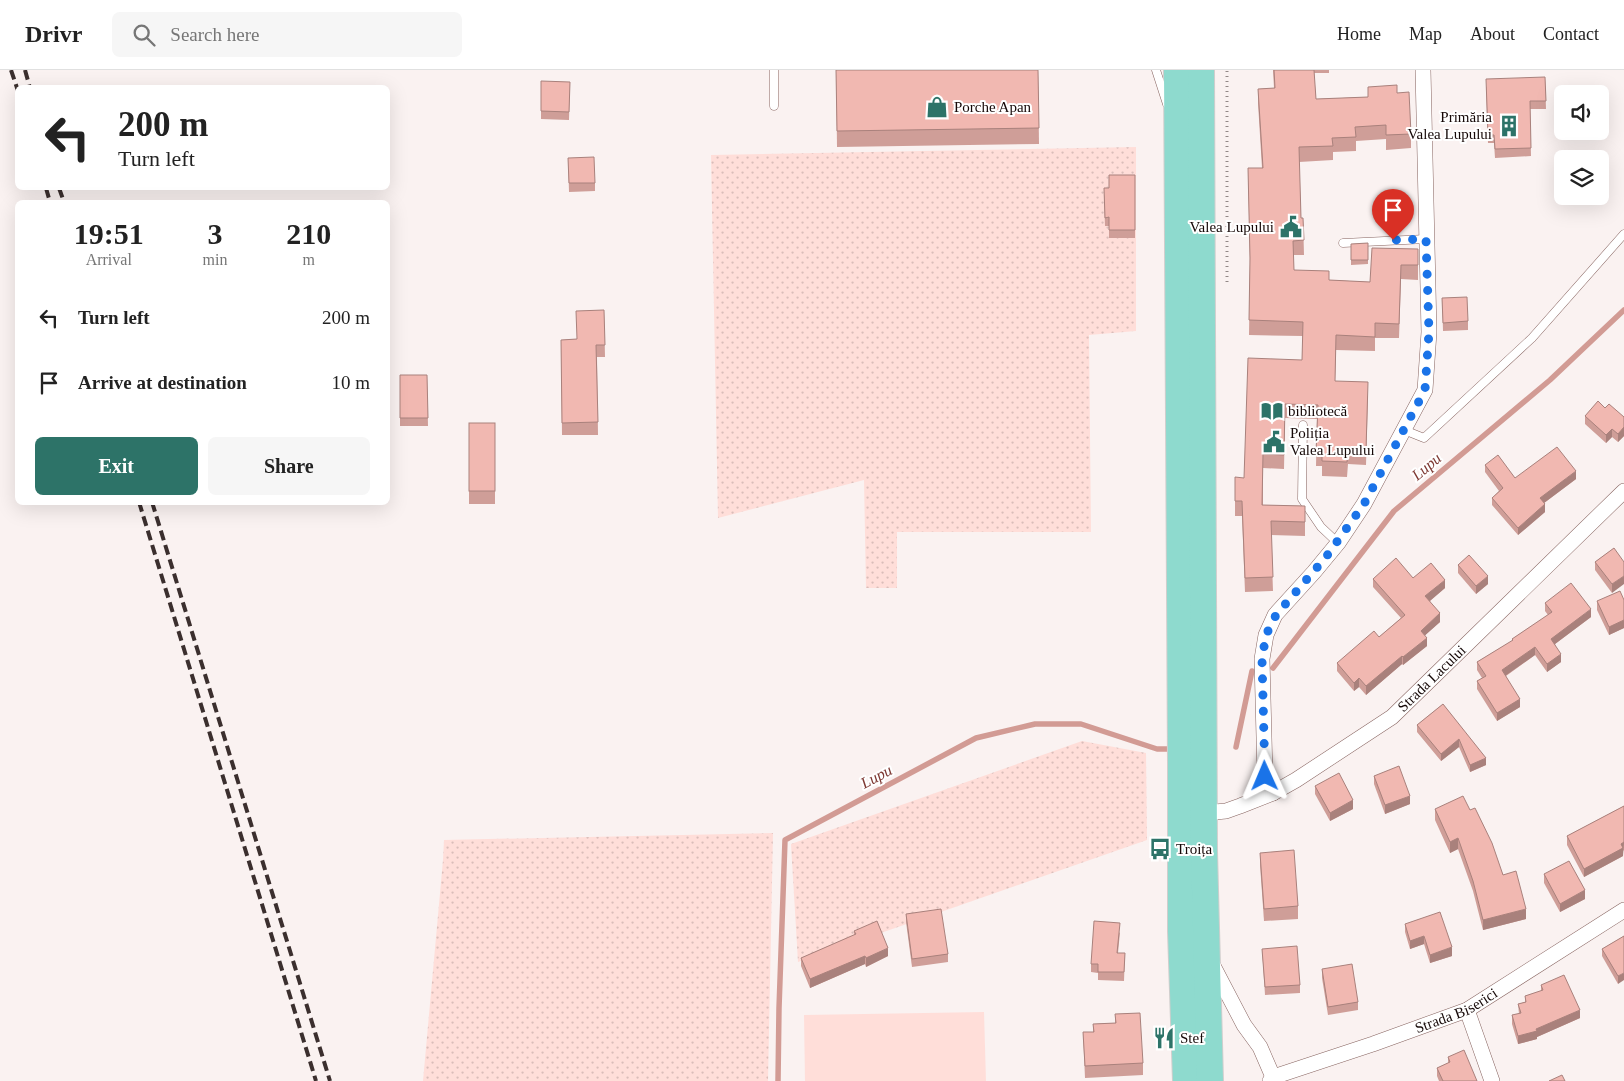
<!DOCTYPE html>
<meta charset="utf-8">
<style>
:root{--surface:#fff;--page:#f6f6f6;--text:#222;--muted:#767676;--line:#e0e0e0;--accent:#2d7368}
body{margin:0;font-family:Georgia,serif;background:var(--page);color:var(--text);height:100vh;display:flex;flex-direction:column;font-size:19px;white-space:nowrap}
*{box-sizing:border-box;margin:0}
p{font-size:16px;color:var(--muted)}
.icon{flex:none;width:28px;height:28px;fill:none;stroke:currentColor;stroke-width:2;stroke-linecap:round;stroke-linejoin:round}
.map{position:relative;flex:1;overflow:hidden}
.drawer{position:absolute;left:15px;top:130px;width:375px;height:305px;display:flex;flex-direction:column;background:var(--surface);border-radius:8px;box-shadow:0 5px 20px #0002}
.drawer>*{flex:none}
.banner{position:absolute;left:15px;top:15px;width:375px;height:105px;border-radius:8px;box-shadow:0 5px 20px #0002;background:#fff;color:var(--text);overflow:hidden}
.controls{position:absolute;left:1554px;top:15px;display:grid;gap:10px}
.controls a{display:grid;place-items:center;width:55px;height:55px;border-radius:8px;background:var(--surface);box-shadow:0 5px 20px #0002;font-size:25px}
.pin{position:absolute;display:grid;place-items:center;width:42px;height:42px;color:#fff;margin:-51px -21px;border-radius:50% 50% 50% 0;rotate:-45deg;box-shadow:0 0 5px #0007}
.pin .icon{rotate:45deg}
.me{position:absolute;width:55px;margin:-28px;rotate:359deg;stroke-linejoin:round;filter:drop-shadow(0 0 4px #0008)}
.turn{display:flex;align-items:center;gap:18px;height:105px;padding:0 20px;font-size:22px}
.turn .icon{width:65px;height:65px;stroke-width:2.5}
.turn b{display:block;font-size:35px;line-height:42px}
.eta{display:flex;justify-content:space-evenly;align-items:center;height:85px;text-align:center}
.eta b{font-size:30px;font-weight:700;line-height:35px}
.cta{display:flex;gap:10px;margin-top:auto;padding:10px 20px}
.cta a{flex:1;height:58px;border-radius:8px;background:var(--accent);color:#fff;font-size:20px;font-weight:700;line-height:58px;text-align:center}
.cta a+a{background:var(--page);color:var(--text)}
ul{padding:0;list-style:none}
li{display:flex;align-items:center;gap:15px;height:65px;padding:0 20px}
li div{flex:1}
li b{display:block;font-size:19px}
li em{font-style:normal}
header{display:flex;align-items:center;gap:30px;box-sizing:border-box;height:70px;padding:0 25px;background:var(--surface);border-bottom:1px solid var(--line)}
header strong{font-size:24px}
nav{display:flex;gap:28px;margin-inline-start:auto;font-size:18px}
.search{width:350px;height:45px;background:var(--page);display:flex;align-items:center;gap:12px;box-sizing:border-box;padding:0 18px;border-radius:8px;color:var(--muted);font-size:19px}
.map>svg:first-child{display:block}
.green{fill:url(#green-dots)}
.pitch{fill:#ffded9}
.lines{fill:none;stroke-linecap:round;stroke-linejoin:round}
.stream{stroke:#d29b94;stroke-width:5.5}
.service-casing{stroke:#876460;stroke-width:9}
.minor-casing{stroke:#876460;stroke-width:16}
.trunk-casing{stroke:#d0cecd;stroke-width:28}
.path{stroke:#928887;stroke-width:3;stroke-dasharray:1 4;stroke-linecap:butt}
.service{stroke:#fff;stroke-width:8}
.minor{stroke:#fff;stroke-width:15}
.trunk{stroke:#8edace;stroke-width:26}
.rail{stroke:#3b2f2e;stroke-width:4;stroke-dasharray:10 5;stroke-linecap:butt}
.wall{fill:#cf9e98}
.shaded-wall{fill:#a9817c}
.building{fill:#f1b8b1;stroke:#a9817c}
.route{stroke:#1a73e8;stroke-width:9;stroke-dasharray:0 16.2}
.labels{text-anchor:middle;stroke-width:4;stroke-linejoin:round;paint-order:stroke}
.poi-label{font-size:15px;fill:#150807;stroke:#fff;text-anchor:start}
.street-label{font-size:15px;fill:#150807;stroke:#fff}
.water-label{font-size:16px;font-style:italic;fill:#7e3933;stroke:#fff}
</style>
<header>
<strong>Drivr</strong>
<div class="search"><svg class="icon" aria-label="search" viewBox="0 0 24 24"><circle cx="10" cy="10" r="6"/><path d="M15 15l6 6"/></svg>Search here</div>
<nav><a>Home</a><a>Map</a><a>About</a><a>Contact</a></nav>
</header>
<div class="map">
<svg width="1624" height="1011" viewBox="0 0 1624 1011">
<defs>
<pattern id="green-dots" width="8" height="8" patternUnits="userSpaceOnUse" patternTransform="scale(1.25)"><rect width="8" height="8" fill="#ffded9"/><path d="M2 2h.1M6 6h.1" fill="none" stroke="#dabdb9" stroke-width="1.8" stroke-linecap="round"/></pattern>
</defs>
<rect width="100%" height="100%" fill="#faf2f1"/>
<g class="green">
<path d="M 1136,77 L 1136,261 L 1089,265 L 1091,462 L 897,462 L 897,518 L 866,518 L 864,410 L 718,448 L 711,85 Z"/>
<path d="M 1082,671 L 1146,683 L 1147,770 L 798,892 L 791,774 Z"/>
<path d="M 773,763 L 768,1011 L 423,1011 L 443,790 L 444,770 Z"/>
</g>
<path class="pitch" d="M 984,942 L 986,1011 L 805,1011 L 804,945 Z"/>
<g class="lines">
<g class="stream">
<path d="M 1273,598 L 1394,441 L 1550,310 L 1624,240"/>
<path d="M 1236,677 L 1252,601"/>
<path d="M 778,1011 L 779,938 L 785,770 L 976,668 L 1035,654 L 1081,654 L 1157,679 L 1175,679"/>
</g>
<g class="service-casing">
<g id="service">
<path d="M 1156,0 L 1167,34"/>
<path d="M 774,36 L 774,0"/>
<path d="M 1343,173 L 1426,169"/>
<path d="M 1303,355 L 1302,429 L 1321,457 L 1338,473"/>
<path d="M 1404,360 L 1424,368 L 1532,268 L 1624,164"/>
</g>
</g>
<g class="minor-casing">
<g id="minor">
<path d="M 1273,723 L 1265,706 L 1262,589 L 1266,565 L 1275,545 L 1314,502 L 1338,473 L 1364,434 L 1425,320 L 1429,262 L 1423,0"/>
<path id="s1" d="M 1204,743 L 1226,741 L 1240,736 L 1273,723 L 1296,710 L 1392,647 L 1624,421"/>
<path d="M 1211,892 L 1244,955 L 1260,977 L 1273,1007"/>
<path d="M 1467,940 L 1492,1011"/>
<path id="s2" d="M 1270,1011 L 1273,1007 L 1373,974 L 1467,940 L 1624,840"/>
</g>
</g>
<g class="trunk-casing">
<g id="trunk">
<path d="M 1177,0 L 1181,693 L 1181,861 L 1186,1011"/>
<path d="M 1201,0 L 1204,781 L 1210,1011"/>
</g>
</g>
<path class="path" d="M 1227,212 L 1227,0"/>
<use href="#service" class="service"/>
<use href="#minor" class="minor"/>
<use href="#trunk" class="trunk"/>
<g class="rail">
<path d="M 11,0 L 18,21"/>
<path d="M 25,0 L 30,18"/>
<path d="M 46,118 L 50,132"/>
<path d="M 59,118 L 64,132"/>
<path d="M 139,432 L 316,1011"/>
<path d="M 152,432 L 330,1011"/>
</g>
</g>
<g class="wall">
<path d="M 836,0 L 1038,0 L 1039,74 L 837,77 Z"/>
<path d="M 1273,0 L 1329,0 L 1329,3 L 1314,3 L 1316,29 L 1368,27 L 1368,17 L 1397,23 L 1411,64 L 1411,78 L 1386,80 L 1386,69 L 1356,71 L 1356,81 L 1333,82 L 1333,90 L 1299,92 L 1301,148 L 1303,148 L 1304,185 L 1293,185 L 1294,200 L 1329,210 L 1370,212 L 1418,179 L 1418,210 L 1401,209 L 1399,268 L 1375,268 L 1375,281 L 1336,280 L 1335,311 L 1368,326 L 1366,395 L 1348,394 L 1347,407 L 1322,406 L 1322,396 L 1316,396 L 1317,349 L 1285,348 L 1284,399 L 1263,398 L 1263,435 L 1305,436 L 1305,466 L 1271,465 L 1273,521 L 1245,522 L 1242,446 L 1235,446 L 1235,431 L 1244,408 L 1302,290 L 1303,266 L 1249,265 L 1250,194 L 1248,98 L 1262,98 L 1258,33 L 1258,19 L 1274,18 Z"/>
<path d="M 1545,7 L 1546,39 L 1530,39 L 1531,86 L 1495,88 L 1494,73 L 1488,73 L 1486,17 Z"/>
<path d="M 570,12 L 569,50 L 541,49 L 541,41 Z"/>
<path d="M 568,88 L 595,113 L 595,121 L 569,122 Z"/>
<path d="M 1135,105 L 1135,168 L 1109,168 L 1109,156 L 1105,156 L 1104,126 L 1109,118 Z"/>
<path d="M 1368,173 L 1368,194 L 1351,195 L 1351,174 Z"/>
<path d="M 1442,228 L 1468,251 L 1468,260 L 1443,261 Z"/>
<path d="M 604,240 L 605,287 L 597,287 L 598,365 L 562,365 L 561,270 L 577,269 Z"/>
<path d="M 400,305 L 427,305 L 428,356 L 400,356 Z"/>
<path d="M 1605,338 L 1624,347 L 1624,366 L 1618,372 L 1612,367 L 1606,373 L 1585,354 L 1585,346 Z"/>
<rect x="469" y="353" width="26" height="81"/>
<path d="M 1485,395 L 1515,408 L 1576,409 L 1544,433 L 1545,442 L 1518,465 L 1492,435 L 1492,428 L 1499,421 L 1485,402 Z"/>
<path d="M 1614,478 L 1612,523 L 1595,500 L 1595,492 Z"/>
<path d="M 1458,495 L 1488,514 L 1476,524 L 1458,503 Z"/>
<path d="M 1413,508 L 1445,518 L 1430,531 L 1440,552 L 1425,565 L 1427,576 L 1403,595 L 1402,594 L 1366,625 L 1359,617 L 1354,621 L 1337,601 L 1337,593 L 1379,567 L 1401,548 L 1373,517 L 1373,509 Z"/>
<path d="M 1624,530 L 1624,558 L 1609,565 L 1597,540 L 1597,531 Z"/>
<path d="M 1545,533 L 1591,547 L 1555,574 L 1561,592 L 1547,602 L 1535,585 L 1506,606 L 1520,637 L 1497,651 L 1477,619 L 1477,611 L 1482,608 L 1477,600 L 1477,592 L 1512,571 L 1512,569 L 1548,545 L 1545,541 Z"/>
<path d="M 1443,634 L 1486,695 L 1470,702 L 1459,677 L 1441,691 L 1417,662 L 1417,655 Z"/>
<path d="M 1374,706 L 1410,734 L 1385,744 L 1374,714 Z"/>
<path d="M 1315,716 L 1353,739 L 1330,751 L 1315,724 Z"/>
<path d="M 1624,736 L 1624,780 L 1623,781 L 1623,786 L 1584,807 L 1567,775 L 1567,766 Z"/>
<path d="M 1435,739 L 1470,740 L 1526,849 L 1483,860 L 1473,821 L 1458,779 L 1450,783 L 1435,750 Z"/>
<path d="M 1260,783 L 1298,836 L 1298,849 L 1264,851 L 1260,795 Z"/>
<path d="M 1544,804 L 1585,829 L 1560,842 L 1544,813 Z"/>
<path d="M 906,844 L 948,884 L 948,892 L 912,897 L 906,852 Z"/>
<path d="M 1405,854 L 1452,886 L 1430,893 L 1424,874 L 1410,879 L 1405,862 Z"/>
<path d="M 854,861 L 888,886 L 866,897 L 865,894 L 810,918 L 801,896 L 801,888 L 854,865 Z"/>
<path d="M 1120,862 L 1118,883 L 1125,883 L 1124,911 L 1098,910 L 1098,903 L 1091,902 L 1091,894 Z"/>
<path d="M 1624,866 L 1618,914 L 1602,886 L 1602,879 Z"/>
<path d="M 1262,879 L 1300,915 L 1300,923 L 1265,925 Z"/>
<path d="M 1322,899 L 1358,932 L 1358,940 L 1328,945 L 1322,908 Z"/>
<path d="M 1541,915 L 1580,948 L 1537,967 L 1537,969 L 1518,974 L 1512,954 L 1512,945 L 1519,944 L 1518,934 L 1525,932 L 1525,926 L 1541,921 Z"/>
<path d="M 1115,944 L 1143,993 L 1143,1005 L 1085,1008 L 1083,962 L 1093,962 L 1093,954 L 1115,953 Z"/>
<path d="M 1448,987 L 1477,1011 L 1439,1011 L 1437,1006 L 1437,998 L 1448,993 Z"/>
</g>
<g class="shaded-wall">
<path d="M 1624,357 L 1624,366 L 1618,372 L 1618,364 Z"/>
<path d="M 1612,359 L 1612,367 L 1606,373 L 1606,365 Z"/>
<path d="M 1576,401 L 1576,409 L 1540,436 L 1540,428 Z"/>
<path d="M 1545,434 L 1545,442 L 1518,465 L 1518,458 Z"/>
<path d="M 1488,506 L 1488,514 L 1476,524 L 1476,516 Z"/>
<path d="M 1624,506 L 1624,514 L 1612,523 L 1612,514 Z"/>
<path d="M 1445,510 L 1445,518 L 1425,535 L 1425,526 Z"/>
<path d="M 1591,539 L 1591,547 L 1551,577 L 1551,569 Z"/>
<path d="M 1440,543 L 1440,552 L 1421,569 L 1421,561 Z"/>
<path d="M 1624,550 L 1624,558 L 1609,565 L 1609,557 Z"/>
<path d="M 1427,568 L 1427,576 L 1403,595 L 1403,587 Z"/>
<path d="M 1535,577 L 1535,585 L 1502,608 L 1502,600 Z"/>
<path d="M 1561,584 L 1561,592 L 1547,602 L 1547,594 Z"/>
<path d="M 1402,586 L 1402,594 L 1366,625 L 1366,616 Z"/>
<path d="M 1359,608 L 1359,617 L 1354,621 L 1354,613 Z"/>
<path d="M 1520,629 L 1520,637 L 1497,651 L 1497,643 Z"/>
<path d="M 1459,669 L 1459,677 L 1441,691 L 1441,684 Z"/>
<path d="M 1486,688 L 1486,695 L 1470,702 L 1470,695 Z"/>
<path d="M 1410,726 L 1410,734 L 1385,744 L 1385,735 Z"/>
<path d="M 1353,730 L 1353,739 L 1330,751 L 1330,743 Z"/>
<path d="M 1458,768 L 1458,779 L 1450,783 L 1450,772 Z"/>
<path d="M 1624,772 L 1623,786 L 1584,807 L 1584,799 Z"/>
<path d="M 1585,820 L 1585,829 L 1560,842 L 1560,834 Z"/>
<path d="M 1526,839 L 1526,849 L 1483,860 L 1483,850 Z"/>
<path d="M 1424,866 L 1424,874 L 1410,879 L 1410,871 Z"/>
<path d="M 1452,877 L 1452,886 L 1430,893 L 1430,885 Z"/>
<path d="M 888,878 L 888,886 L 866,897 L 866,888 Z"/>
<path d="M 865,886 L 865,894 L 810,918 L 810,909 Z"/>
<path d="M 1624,903 L 1624,910 L 1618,914 L 1618,906 Z"/>
<path d="M 1580,940 L 1580,948 L 1537,967 L 1537,969 L 1518,974 L 1518,966 L 1536,959 Z"/>
</g>
<g class="building">
<path d="M 836,0 L 1038,0 L 1039,58 L 837,61 Z"/>
<path d="M 1274,0 L 1314,0 L 1316,29 L 1368,27 L 1368,17 L 1397,15 L 1397,23 L 1409,22 L 1411,64 L 1386,65 L 1386,55 L 1355,57 L 1356,67 L 1332,68 L 1333,76 L 1299,77 L 1301,148 L 1303,148 L 1304,170 L 1293,171 L 1294,200 L 1329,201 L 1329,210 L 1370,212 L 1372,178 L 1418,179 L 1418,195 L 1401,195 L 1399,254 L 1375,253 L 1375,267 L 1336,265 L 1335,311 L 1368,312 L 1366,380 L 1348,380 L 1347,392 L 1322,391 L 1322,382 L 1316,382 L 1318,335 L 1285,334 L 1284,385 L 1263,384 L 1262,435 L 1305,436 L 1305,452 L 1271,451 L 1273,507 L 1245,508 L 1242,431 L 1235,431 L 1235,407 L 1244,408 L 1248,288 L 1302,290 L 1303,252 L 1249,250 L 1250,188 L 1248,98 L 1263,98 L 1258,19 L 1275,18 Z"/>
<path d="M 1545,7 L 1546,31 L 1530,31 L 1531,78 L 1495,79 L 1494,65 L 1488,65 L 1486,9 Z"/>
<path d="M 541,11 L 570,12 L 569,42 L 541,41 Z"/>
<path d="M 594,87 L 595,113 L 569,113 L 568,88 Z"/>
<path d="M 1109,105 L 1135,105 L 1135,160 L 1109,160 L 1109,147 L 1105,148 L 1104,118 L 1109,118 Z"/>
<path d="M 1368,173 L 1368,190 L 1351,190 L 1351,174 Z"/>
<path d="M 1467,227 L 1468,251 L 1443,253 L 1442,228 Z"/>
<path d="M 604,240 L 605,275 L 596,275 L 598,352 L 562,353 L 561,270 L 577,269 L 576,241 Z"/>
<path d="M 400,305 L 427,305 L 428,348 L 400,348 Z"/>
<path d="M 1598,331 L 1605,338 L 1609,334 L 1624,347 L 1624,357 L 1618,364 L 1612,359 L 1606,365 L 1585,346 Z"/>
<rect x="469" y="353" width="26" height="68"/>
<path d="M 1557,377 L 1576,401 L 1540,428 L 1545,434 L 1518,458 L 1492,428 L 1503,418 L 1485,395 L 1498,385 L 1515,408 Z"/>
<path d="M 1614,478 L 1624,492 L 1624,506 L 1612,514 L 1595,492 Z"/>
<path d="M 1469,485 L 1488,506 L 1476,516 L 1458,495 Z"/>
<path d="M 1396,488 L 1413,508 L 1431,493 L 1445,510 L 1425,526 L 1440,543 L 1421,561 L 1427,568 L 1403,587 L 1402,586 L 1366,616 L 1359,608 L 1354,613 L 1337,593 L 1374,561 L 1379,567 L 1405,545 L 1373,509 Z"/>
<path d="M 1571,513 L 1591,539 L 1551,569 L 1561,584 L 1547,594 L 1535,577 L 1502,600 L 1520,629 L 1497,643 L 1477,611 L 1486,606 L 1477,592 L 1513,570 L 1512,569 L 1552,542 L 1545,533 Z"/>
<path d="M 1620,521 L 1624,530 L 1624,550 L 1609,557 L 1597,531 Z"/>
<path d="M 1443,634 L 1486,688 L 1470,695 L 1459,669 L 1441,684 L 1417,655 Z"/>
<path d="M 1399,696 L 1410,726 L 1385,735 L 1374,706 Z"/>
<path d="M 1339,703 L 1353,730 L 1330,743 L 1315,716 Z"/>
<path d="M 1463,726 L 1470,740 L 1475,738 L 1492,773 L 1503,805 L 1516,801 L 1526,839 L 1483,850 L 1473,811 L 1458,768 L 1450,772 L 1435,739 Z"/>
<path d="M 1624,736 L 1624,772 L 1621,774 L 1623,778 L 1584,799 L 1567,766 Z"/>
<path d="M 1294,780 L 1298,836 L 1264,839 L 1260,783 Z"/>
<path d="M 1569,791 L 1585,820 L 1560,834 L 1544,804 Z"/>
<path d="M 941,839 L 948,884 L 912,889 L 906,844 Z"/>
<path d="M 1440,842 L 1452,877 L 1430,885 L 1424,866 L 1410,871 L 1405,854 Z"/>
<path d="M 877,851 L 888,878 L 866,888 L 865,886 L 810,909 L 801,888 L 856,864 L 854,861 Z"/>
<path d="M 1094,851 L 1120,853 L 1117,883 L 1125,883 L 1124,902 L 1098,902 L 1098,894 L 1091,894 Z"/>
<path d="M 1624,866 L 1624,903 L 1618,906 L 1602,879 Z"/>
<path d="M 1297,876 L 1300,915 L 1265,917 L 1262,879 Z"/>
<path d="M 1352,894 L 1358,932 L 1328,937 L 1322,899 Z"/>
<path d="M 1564,905 L 1580,940 L 1536,959 L 1537,961 L 1518,966 L 1512,945 L 1521,943 L 1518,934 L 1526,932 L 1525,926 L 1543,920 L 1541,915 Z"/>
<path d="M 1140,943 L 1143,993 L 1085,996 L 1083,962 L 1094,962 L 1093,954 L 1116,953 L 1115,944 Z"/>
<path d="M 1464,980 L 1477,1011 L 1443,1011 L 1437,998 L 1450,992 L 1448,987 Z"/>
<path d="M 1562,1005 L 1565,1011 L 1549,1011 Z"/>
</g>
<g class="lines">
<path class="route" d="M 1265,706 L 1262,589 L 1266,565 L 1276,545 L 1326,487 L 1364,434 L 1425,320 L 1429,262 L 1426,169 L 1393,170"/>
</g>
<defs>
<g id="shop-bare" transform="scale(1.725)"><path d="M-5-2.5h2.3a2.7 3.5 0 0 1 5.4 0H5L5.5 6h-11ZM-1.5-2.5h3a1.5 2.3 0 0 0-3 0Z" fill="#2d7368" stroke="#fff" stroke-width="2.5" paint-order="stroke"/></g>
<g id="building-bare" transform="scale(1.725)"><path d="M-4-6H4V6H1V3H-1V6H-4ZM-2.5-4.3h1.7v1.8h-1.7ZM.8-4.3h1.7v1.8H.8ZM-2.5-1h1.7V.8h-1.7ZM.8-1h1.7V.8H.8Z" fill="#2d7368" stroke="#fff" stroke-width="2.5" paint-order="stroke"/></g>
<g id="civic-bare" transform="scale(1.725)"><path d="M-.6-6.5H3V-4.5H.6V-3L4-1V1h2V6H-6V1h2V-1L-.6-3ZM-1.2 2.5V6h2.4V2.5Z" fill="#2d7368" stroke="#fff" stroke-width="2.5" paint-order="stroke"/></g>
<g id="library-bare" transform="scale(1.725)"><path d="M-6-4Q-3-5.5-.7-3.5V5Q-3 3-6 4ZM6-4Q3-5.5 .7-3.5V5Q3 3 6 4Z" fill="#2d7368" stroke="#fff" stroke-width="2.5" paint-order="stroke"/></g>
<g id="bus-bare" transform="scale(1.725)"><path d="M-5-6H5V4H4V6H2V4H-2V6H-4V4H-5ZM-3.5-4V0h7V-4ZM-3.5 1.2v1.5H-2V1.2ZM2 1.2v1.5H3.5V1.2Z" fill="#2d7368" stroke="#fff" stroke-width="2.5" paint-order="stroke"/></g>
<g id="restaurant-bare" transform="scale(1.725)"><path d="M-5-6h1v4h1v-4h1v4h1v-4h1v5L-1.5 .5V6h-2V.5L-5-1ZM5-6V6H3V1.5H1.5Q1.5-4 5-6Z" fill="#2d7368" stroke="#fff" stroke-width="2.5" paint-order="stroke"/></g>
</defs>
<g fill-rule="evenodd">
<use href="#shop-bare" x="937" y="37"/>
<use href="#building-bare" x="1509" y="56"/>
<use href="#civic-bare" x="1291" y="157"/>
<use href="#library-bare" x="1272" y="341"/>
<use href="#civic-bare" x="1274" y="372"/>
<use href="#bus-bare" x="1160" y="779"/>
<use href="#restaurant-bare" x="1164" y="968"/>
</g>
<g class="labels">
<g class="poi-label">
<text x="954" y="42">Porche Apan</text>
<text x="1492" y="52" text-anchor="end">Primăria<tspan x="1492" dy="17">Valea Lupului</tspan></text>
<text x="1274" y="162" text-anchor="end">Valea Lupului</text>
<text x="1288" y="346">bibliotecă</text>
<text x="1290" y="368">Poliția<tspan x="1290" dy="17">Valea Lupului</tspan></text>
<text x="1176" y="784">Troița</text>
<text x="1180" y="973">Stef</text>
</g>
<g class="street-label">
<text dy="5" stroke="none"><textPath href="#s1" startOffset="269">Strada Lacului</textPath></text>
<text dy="5" stroke="none"><textPath href="#s2" startOffset="200">Strada Biserici</textPath></text>
</g>
<g class="water-label">
<text transform="translate(1426 396) rotate(-40)" y="6">Lupu</text>
<text transform="translate(876 706) rotate(-28)" y="6">Lupu</text>
</g>
</g>
</svg>
<div class="controls">
<a><svg class="icon" aria-label="sound" viewBox="0 0 24 24"><path d="M4 9h4l5-4v14l-5-4H4zM17 9q2 3 0 6"/></svg></a>
<a><svg class="icon" aria-label="layers" viewBox="0 0 24 24"><path d="M12 4l9 5-9 5-9-5zM3 14l9 5 9-5"/></svg></a>
</div>
<div class="pin" style="left:1393px;top:170px;background:#d93025"><svg class="icon" aria-label="arrive" viewBox="0 0 24 24"><path d="M6 21V4h12l-3 4 3 4H6"/></svg></div>
<svg class="me" style="left:1265px;top:706px" viewBox="-20 -20 40 40"><path d="M0-17L14 15 0 8-14 15z" fill="#1a73e8" stroke="#fff" stroke-width="4"/></svg>
<div class="banner">
<div class="turn"><svg class="icon" aria-label="left" viewBox="0 0 24 24"><path d="M17 20v-9H6M10 6l-5 5 5 5"/></svg><div><b>200 m</b>Turn left</div></div>
</div>
<section class="drawer">
<div class="eta">
<div><b>19:51</b><p>Arrival</p></div>
<div><b>3</b><p>min</p></div>
<div><b>210</b><p>m</p></div>
</div>
<ul>
<li><svg class="icon" aria-label="left" viewBox="0 0 24 24"><path d="M17 20v-9H6M10 6l-5 5 5 5"/></svg><div><b>Turn left</b></div><em>200 m</em></li>
<li><svg class="icon" aria-label="arrive" viewBox="0 0 24 24"><path d="M6 21V4h12l-3 4 3 4H6"/></svg><div><b>Arrive at destination</b></div><em>10 m</em></li>
</ul>
<div class="cta"><a>Exit</a><a>Share</a></div>
</section>
</div>
